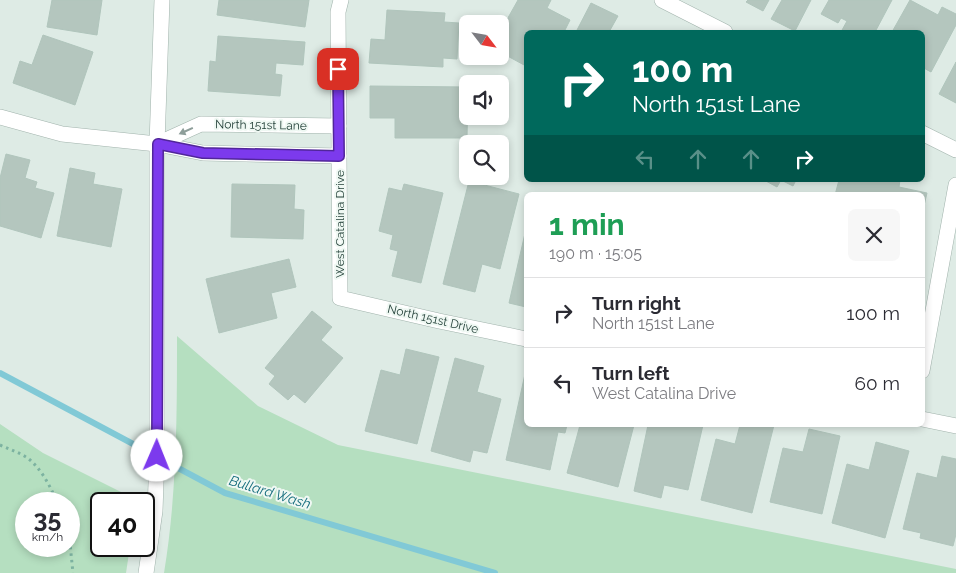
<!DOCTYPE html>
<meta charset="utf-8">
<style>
:root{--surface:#fff;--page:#f7f7f7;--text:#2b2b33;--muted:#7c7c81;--line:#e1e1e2}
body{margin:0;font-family:Raleway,sans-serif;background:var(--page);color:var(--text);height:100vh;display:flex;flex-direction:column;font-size:19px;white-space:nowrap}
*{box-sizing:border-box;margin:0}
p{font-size:16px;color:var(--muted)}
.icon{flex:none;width:28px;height:28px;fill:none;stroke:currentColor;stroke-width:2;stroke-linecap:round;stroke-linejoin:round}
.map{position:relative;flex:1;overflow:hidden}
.sheet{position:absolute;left:524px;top:192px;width:401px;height:235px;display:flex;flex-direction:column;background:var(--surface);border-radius:8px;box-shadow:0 2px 8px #0003}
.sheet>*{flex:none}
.hud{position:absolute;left:524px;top:30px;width:401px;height:152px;border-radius:8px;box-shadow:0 2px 8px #0003;background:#00695c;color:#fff;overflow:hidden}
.needle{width:32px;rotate:121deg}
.buttons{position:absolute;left:459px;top:15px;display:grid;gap:10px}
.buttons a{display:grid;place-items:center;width:50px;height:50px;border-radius:8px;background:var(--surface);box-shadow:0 2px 8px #0003;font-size:25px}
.speed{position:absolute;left:15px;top:492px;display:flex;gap:10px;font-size:25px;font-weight:700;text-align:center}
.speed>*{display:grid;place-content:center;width:65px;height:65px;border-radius:50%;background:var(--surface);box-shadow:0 2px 8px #0003;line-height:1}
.speed small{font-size:12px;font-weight:400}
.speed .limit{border:2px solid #111;border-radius:8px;background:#fff;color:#111}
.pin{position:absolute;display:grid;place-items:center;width:42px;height:42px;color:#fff;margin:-21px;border-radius:10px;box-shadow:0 2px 8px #0006}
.me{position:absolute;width:55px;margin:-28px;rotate:1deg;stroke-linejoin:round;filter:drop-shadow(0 0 4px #0008)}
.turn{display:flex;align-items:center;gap:18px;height:105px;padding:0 25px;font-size:22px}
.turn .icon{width:65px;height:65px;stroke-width:2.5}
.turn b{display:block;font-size:35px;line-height:42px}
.lanes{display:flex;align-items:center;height:48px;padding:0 25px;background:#0003;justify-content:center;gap:25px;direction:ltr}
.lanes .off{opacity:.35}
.round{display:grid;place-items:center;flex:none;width:52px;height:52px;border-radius:8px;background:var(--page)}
.overview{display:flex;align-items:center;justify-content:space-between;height:85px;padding:0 25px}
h1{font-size:30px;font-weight:700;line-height:38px;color:#1e9e55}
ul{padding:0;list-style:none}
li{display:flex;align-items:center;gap:15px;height:70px;padding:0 25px;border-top:1px solid var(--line)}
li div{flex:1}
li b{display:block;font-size:19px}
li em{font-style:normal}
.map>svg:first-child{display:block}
.green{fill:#b5dfc0;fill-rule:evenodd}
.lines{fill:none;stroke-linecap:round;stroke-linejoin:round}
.stream{stroke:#81c9d6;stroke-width:6}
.building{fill:#b4c6be;stroke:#b0c5bc}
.minor-casing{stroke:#a1b3ac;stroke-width:16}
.path{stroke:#7cb2a0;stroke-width:3;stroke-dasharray:2.5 4;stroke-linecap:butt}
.minor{stroke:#fff;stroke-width:15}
.oneway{fill:#8e9e9a}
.route-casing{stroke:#51269a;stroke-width:12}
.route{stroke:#7c3aed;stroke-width:9}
.labels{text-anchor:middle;stroke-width:4;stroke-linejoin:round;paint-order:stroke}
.street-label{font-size:12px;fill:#1e3c34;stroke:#eff8f3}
.water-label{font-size:14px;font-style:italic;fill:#146c7c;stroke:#eff8f3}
</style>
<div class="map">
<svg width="956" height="573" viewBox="0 0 956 573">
<rect width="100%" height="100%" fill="#deebe5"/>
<g class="green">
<path d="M 177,336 L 258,406 L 338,445 L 956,569 L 956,573 L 164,573 C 177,494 177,416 177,336 Z"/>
<path d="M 0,424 L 43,453 L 135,499 L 134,504 L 101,504 L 101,546 L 130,546 L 126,573 L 0,573 ZM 26,504 L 69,504 L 69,546 L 26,546 Z"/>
</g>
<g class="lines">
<path class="stream" d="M 0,373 L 225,493 L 495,573"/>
</g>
<g class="building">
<path d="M 52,0 L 102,0 L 97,35 L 47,27 Z"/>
<path d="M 219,0 L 309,0 L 305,27 L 217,15 Z"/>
<path d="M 518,0 L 551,0 L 547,8 L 570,20 L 564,32 L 526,32 L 526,66 L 500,52 L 500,32 Z"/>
<path d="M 748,0 L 769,0 L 763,11 L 746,2 Z"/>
<path d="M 782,0 L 811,0 L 795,31 L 771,19 Z"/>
<path d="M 829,0 L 892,0 L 875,32 L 841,32 L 847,21 L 841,18 L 838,23 L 821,14 Z"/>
<path d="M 910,0 L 938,15 L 942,7 L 956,14 L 956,25 L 931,72 L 922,67 L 922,32 L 892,32 Z"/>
<path d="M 591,3 L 618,16 L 609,32 L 576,32 Z"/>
<path d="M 387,10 L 445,13 L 444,22 L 459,23 L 457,59 L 443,58 L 443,67 L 369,63 L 371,39 L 385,40 Z"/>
<path d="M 43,35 L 93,52 L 75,105 L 13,83 L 20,61 L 32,65 Z"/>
<path d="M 218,36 L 305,42 L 303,65 L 276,63 L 275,74 L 282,75 L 280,96 L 208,91 L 210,61 L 216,62 Z"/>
<path d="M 956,62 L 956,103 L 939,94 Z"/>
<path d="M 370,86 L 468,87 L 467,138 L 395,138 L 395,118 L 370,118 Z"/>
<path d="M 6,154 L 30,160 L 25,178 L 37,182 L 35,188 L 54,193 L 41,238 L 0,226 L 0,178 Z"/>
<path d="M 70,168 L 95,173 L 93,184 L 122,189 L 111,247 L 57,236 Z"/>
<path d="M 764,180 L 781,180 L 777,187 Z"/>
<path d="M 781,180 L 796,180 L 793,186 Z"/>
<path d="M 839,180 L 900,180 L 899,187 L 927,193 L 922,214 L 922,195 L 835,195 Z"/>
<path d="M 469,181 L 519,194 L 500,269 L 482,264 L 475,292 L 443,284 Z"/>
<path d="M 232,184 L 295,185 L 294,209 L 304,210 L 303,239 L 231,237 Z"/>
<path d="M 404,184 L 443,193 L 421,283 L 392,276 L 398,251 L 390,249 L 393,235 L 379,231 L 389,188 L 402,191 Z"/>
<path d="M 526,229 L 526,307 L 509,303 Z"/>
<path d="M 289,259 L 296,287 L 271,293 L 277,318 L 219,333 L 206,279 Z"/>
<path d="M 312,311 L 332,327 L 321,340 L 343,358 L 305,403 L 294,394 L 288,400 L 269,384 L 275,376 L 265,368 Z"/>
<path d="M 406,349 L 439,357 L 417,444 L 365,431 L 381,370 L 400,375 Z"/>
<path d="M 455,358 L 484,366 L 477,392 L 501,399 L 487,453 L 473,450 L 470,462 L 431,451 Z"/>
<path d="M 525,374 L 526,425 L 567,425 L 565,433 L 558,432 L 550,470 L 506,460 Z"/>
<path d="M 580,425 L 634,425 L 618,487 L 567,473 Z"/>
<path d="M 648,425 L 703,425 L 688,490 L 664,485 L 661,498 L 634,491 Z"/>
<path d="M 740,425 L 774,425 L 752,513 L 701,500 L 716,439 L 735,444 Z"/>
<path d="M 809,429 L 840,436 L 822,514 L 770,502 L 783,448 L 803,452 Z"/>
<path d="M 876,442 L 909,451 L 885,538 L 832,523 L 847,464 L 869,470 Z"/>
<path d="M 942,456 L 956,459 L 956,534 L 953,546 L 920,538 L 921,533 L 903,529 L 917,473 L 937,478 Z"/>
</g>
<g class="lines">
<g class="minor-casing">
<g id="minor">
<path d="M 341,0 L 338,12 L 340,298 L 439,321 L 526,339"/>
<path d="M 662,0 L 725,32"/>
<path d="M 0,117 L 62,134 L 157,144 L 203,153 L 339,156"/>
<path d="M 922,133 L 956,150"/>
<path d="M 157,144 L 201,124 L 339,126"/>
<path d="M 922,371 L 956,185"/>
<path d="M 922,419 L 956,426"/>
<path d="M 146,573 L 155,511 L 157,456 L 157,144 L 162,0"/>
</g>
</g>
<g class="path">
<path d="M 0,445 C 9,449 18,452 26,457 C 41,467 51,488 58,504"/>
<path d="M 69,534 L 73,573"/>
</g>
<use href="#minor" class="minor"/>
</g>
<defs><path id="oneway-solid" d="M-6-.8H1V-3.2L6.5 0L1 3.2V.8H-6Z" transform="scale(1.25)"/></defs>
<use class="oneway" href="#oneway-solid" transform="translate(186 131) rotate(156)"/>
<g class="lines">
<g class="route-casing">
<path id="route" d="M 157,456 L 158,144 L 203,153 L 339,156 L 338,69"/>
</g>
<use href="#route" class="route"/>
</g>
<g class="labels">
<g class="street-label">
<text transform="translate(261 125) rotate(1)" y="4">North 151st Lane</text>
<text transform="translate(340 224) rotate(-90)" y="4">West Catalina Drive</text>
<text transform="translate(433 319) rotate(13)" y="4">North 151st Drive</text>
</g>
<g class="water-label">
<text transform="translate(270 492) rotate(17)" y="5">Bullard Wash</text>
</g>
</g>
</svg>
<div class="buttons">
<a><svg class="needle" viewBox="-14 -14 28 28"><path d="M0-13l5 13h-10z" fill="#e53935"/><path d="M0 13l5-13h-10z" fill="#7c7c81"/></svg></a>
<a><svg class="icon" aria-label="sound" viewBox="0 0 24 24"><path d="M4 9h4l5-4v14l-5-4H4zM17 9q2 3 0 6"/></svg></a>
<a><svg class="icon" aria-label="search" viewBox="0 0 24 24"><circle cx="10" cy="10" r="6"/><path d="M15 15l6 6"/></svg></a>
</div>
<div class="speed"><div>35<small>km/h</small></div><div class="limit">40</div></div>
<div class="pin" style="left:338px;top:69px;background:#d93025"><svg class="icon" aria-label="arrive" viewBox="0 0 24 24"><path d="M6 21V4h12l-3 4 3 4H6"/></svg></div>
<svg class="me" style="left:157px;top:456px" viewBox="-20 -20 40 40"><circle r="19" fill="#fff"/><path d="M0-13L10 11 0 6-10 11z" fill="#7c3aed"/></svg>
<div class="hud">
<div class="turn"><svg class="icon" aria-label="right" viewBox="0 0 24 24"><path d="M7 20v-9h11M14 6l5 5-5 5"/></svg><div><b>100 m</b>North 151st Lane</div></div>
<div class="lanes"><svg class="icon off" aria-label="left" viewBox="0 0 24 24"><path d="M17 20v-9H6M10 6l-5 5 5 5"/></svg><svg class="icon off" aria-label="ahead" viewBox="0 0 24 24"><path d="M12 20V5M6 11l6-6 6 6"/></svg><svg class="icon off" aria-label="ahead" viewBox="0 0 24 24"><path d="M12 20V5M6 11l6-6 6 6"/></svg><svg class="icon" aria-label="right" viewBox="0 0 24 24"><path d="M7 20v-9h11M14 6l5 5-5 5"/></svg></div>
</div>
<section class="sheet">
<div class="overview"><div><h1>1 min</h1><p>190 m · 15:05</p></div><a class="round"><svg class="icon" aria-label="close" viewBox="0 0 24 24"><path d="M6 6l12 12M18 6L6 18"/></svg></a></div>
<ul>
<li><svg class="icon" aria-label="right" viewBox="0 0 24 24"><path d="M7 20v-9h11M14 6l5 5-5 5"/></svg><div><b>Turn right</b><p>North 151st Lane</p></div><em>100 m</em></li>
<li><svg class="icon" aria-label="left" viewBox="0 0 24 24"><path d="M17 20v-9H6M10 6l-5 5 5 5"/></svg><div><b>Turn left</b><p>West Catalina Drive</p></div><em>60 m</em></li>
</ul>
</section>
</div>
